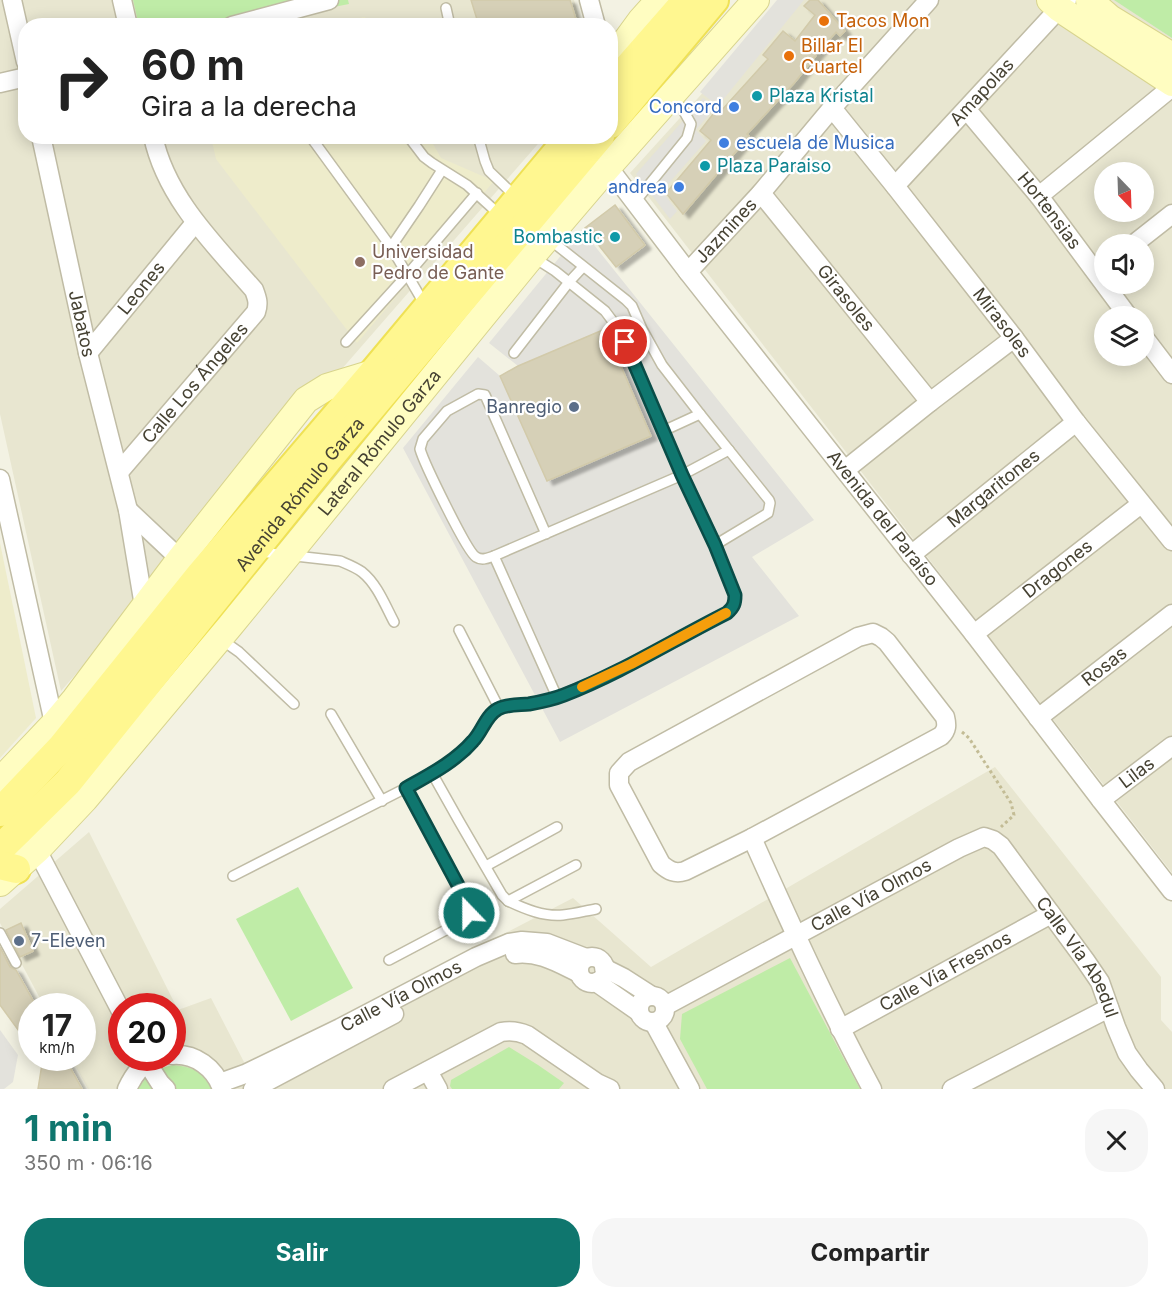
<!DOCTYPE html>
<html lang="es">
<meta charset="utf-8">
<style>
:root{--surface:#fff;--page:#f6f6f6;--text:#222;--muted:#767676;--accent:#0f766e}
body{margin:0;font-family:Inter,sans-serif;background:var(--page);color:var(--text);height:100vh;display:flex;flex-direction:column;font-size:22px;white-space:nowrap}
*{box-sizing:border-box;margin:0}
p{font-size:20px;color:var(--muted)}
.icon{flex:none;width:33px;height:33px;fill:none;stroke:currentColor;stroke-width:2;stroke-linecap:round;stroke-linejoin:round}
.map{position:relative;height:1089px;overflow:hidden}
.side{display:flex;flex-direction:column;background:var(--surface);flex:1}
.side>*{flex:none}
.guide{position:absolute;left:18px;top:18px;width:600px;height:126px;border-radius:24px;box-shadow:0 3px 15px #0003;background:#fff;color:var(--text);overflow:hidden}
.needle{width:39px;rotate:157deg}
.fabs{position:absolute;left:1094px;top:162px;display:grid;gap:12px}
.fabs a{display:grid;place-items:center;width:60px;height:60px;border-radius:50%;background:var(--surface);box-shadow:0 3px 15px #0003;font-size:30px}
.speed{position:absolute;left:18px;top:993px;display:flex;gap:12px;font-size:30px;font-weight:700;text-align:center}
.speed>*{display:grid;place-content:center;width:78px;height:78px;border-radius:50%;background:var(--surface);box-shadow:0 3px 15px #0003;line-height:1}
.speed small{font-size:15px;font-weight:400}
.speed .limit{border:9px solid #d22;background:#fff;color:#111}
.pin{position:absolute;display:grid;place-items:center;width:51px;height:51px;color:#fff;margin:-26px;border:3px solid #fff;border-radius:50%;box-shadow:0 2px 6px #0007}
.me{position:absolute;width:66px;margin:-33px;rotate:338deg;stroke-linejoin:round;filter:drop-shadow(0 0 4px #0008)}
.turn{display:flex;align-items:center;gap:21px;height:126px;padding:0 24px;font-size:27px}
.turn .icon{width:78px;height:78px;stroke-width:2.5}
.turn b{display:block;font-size:42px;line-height:51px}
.round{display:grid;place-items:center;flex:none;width:63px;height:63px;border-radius:24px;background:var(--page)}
.summary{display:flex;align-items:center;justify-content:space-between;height:102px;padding:0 24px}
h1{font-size:36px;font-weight:700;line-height:45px;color:var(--accent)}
.action{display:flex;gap:12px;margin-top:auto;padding:12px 24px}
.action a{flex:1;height:69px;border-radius:24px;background:var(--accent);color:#fff;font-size:24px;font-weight:700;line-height:69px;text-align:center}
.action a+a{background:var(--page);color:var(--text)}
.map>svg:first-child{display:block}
.residential{fill:#e8e6d0;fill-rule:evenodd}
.education{fill:#eeeccb}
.green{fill:#bfeca7}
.parking{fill:#e3e2dc}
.building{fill:#d6d0b7;stroke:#d2caaa;stroke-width:1.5;filter:url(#shadow)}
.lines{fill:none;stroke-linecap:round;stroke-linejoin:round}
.lane-casing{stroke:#c0bca5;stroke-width:12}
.street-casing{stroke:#c0bca5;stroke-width:21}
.secondary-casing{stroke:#d8d48e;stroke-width:28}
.primary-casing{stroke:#efe155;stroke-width:32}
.path{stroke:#c3bc95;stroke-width:3;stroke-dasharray:3 3;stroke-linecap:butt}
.lane{stroke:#fff;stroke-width:9}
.street{stroke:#fff;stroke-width:18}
.secondary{stroke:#fffdc1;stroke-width:26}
.primary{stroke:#fff790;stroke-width:28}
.route-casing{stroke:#0a4d48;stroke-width:15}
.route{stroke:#0f766e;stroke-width:10}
.slow{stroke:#f59e0b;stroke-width:10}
.food-dot{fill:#e8710a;stroke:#fff;stroke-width:2}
.culture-dot{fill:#0f9aa8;stroke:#fff;stroke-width:2}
.shop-dot{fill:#3f7fe0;stroke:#fff;stroke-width:2}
.education-dot{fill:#8d6e63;stroke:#fff;stroke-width:2}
.service-dot{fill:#5c6f8a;stroke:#fff;stroke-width:2}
.labels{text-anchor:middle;stroke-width:4.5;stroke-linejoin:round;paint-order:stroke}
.food-label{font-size:18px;fill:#c56008;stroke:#fff;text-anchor:start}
.street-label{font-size:18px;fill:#464233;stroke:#fff}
.culture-label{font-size:18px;fill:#0d838f;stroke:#fff;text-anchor:start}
.shop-label{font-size:18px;fill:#366cbe;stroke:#fff;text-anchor:end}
.education-label{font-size:18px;fill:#785e54;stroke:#fff;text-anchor:start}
.service-label{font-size:18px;fill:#4e5e75;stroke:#fff;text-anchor:end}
</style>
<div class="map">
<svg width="1172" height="1089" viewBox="0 0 1172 1089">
<defs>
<filter id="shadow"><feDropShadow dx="6" dy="4" stdDeviation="1.5" flood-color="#0004"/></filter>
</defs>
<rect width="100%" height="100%" fill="#f3f2e3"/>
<g class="residential">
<path d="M 0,0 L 574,0 L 581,25 L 26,26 L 26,136 L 544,137 L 61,691 L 0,414 Z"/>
<path d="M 787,0 L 1172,0 L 1172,873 L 630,173 ZM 1104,172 L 1143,172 L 1143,212 L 1104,212 ZM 1104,244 L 1143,244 L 1143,284 L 1104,284 ZM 1104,316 L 1143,316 L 1143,356 L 1104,356 Z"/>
<path d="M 995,767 L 1161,977 L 1161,1020 L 1172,1032 L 1172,1089 L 271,1089 L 257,1062 L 573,898 L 651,967 Z"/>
<path d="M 89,832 L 178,1010 L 211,998 L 258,1089 L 88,1089 L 71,1058 L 82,1058 L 82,1006 L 44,1006 L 0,923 L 0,909 ZM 122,1006 L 172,1006 L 172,1058 L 122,1058 Z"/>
</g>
<g class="education">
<path d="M 365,17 L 369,25 L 321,25 Z"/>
<path d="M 211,137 L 429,137 L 441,158 L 494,181 L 357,343 L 216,159 Z"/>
<path d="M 0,543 L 36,718 L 0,758 Z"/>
</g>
<g class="green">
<path d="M 133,0 L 348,0 L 349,4 L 242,25 L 139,26 Z"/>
<path d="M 1114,0 L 1172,0 L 1172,38 Z"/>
<path d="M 298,887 L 353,988 L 291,1021 L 236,919 Z"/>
<path d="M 790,958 L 860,1089 L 707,1089 L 680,1039 L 682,1014 Z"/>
<path d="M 509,1047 L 538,1065 L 564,1083 L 559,1089 L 452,1089 L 450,1086 L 451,1080 Z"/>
<path d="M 174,1065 C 194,1067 202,1072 212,1089 L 138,1089 C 147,1074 157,1068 174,1065 Z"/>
</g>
<g class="parking">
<path d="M 777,0 L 804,0 L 718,106 L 700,92 Z"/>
<path d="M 703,98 L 715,108 L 696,130 L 706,141 L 662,191 L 677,211 L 670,219 L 636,174 Z"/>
<path d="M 582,230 L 814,520 L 752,557 L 799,616 L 560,742 L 403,448 L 478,357 L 500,376 L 547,481 L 651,436 L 605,329 L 518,366 L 489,343 Z"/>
<path d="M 0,1030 L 18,1055 L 13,1082 L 4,1089 L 0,1089 Z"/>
</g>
<g class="building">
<path d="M 471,0 L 570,0 L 578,26 L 479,26 Z"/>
<path d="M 810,0 L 818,0 L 845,31 L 840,36 L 836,32 L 814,57 L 815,57 L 795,82 L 747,134 L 749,136 L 683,214 L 666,193 L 711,140 L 700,131 L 717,109 L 720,112 L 768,59 L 763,55 L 783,31 L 795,41 L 815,15 L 804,6 Z"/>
<path d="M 615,205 L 645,245 L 616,267 L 585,228 Z"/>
<path d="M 605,329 L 651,436 L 547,481 L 500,376 L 518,366 Z"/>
<path d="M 21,923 L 33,951 L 20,957 L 6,930 Z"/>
<path d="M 0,947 L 10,967 L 16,970 L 36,1006 L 32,1006 L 32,1049 L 0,1005 Z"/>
<path d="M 43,1058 L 65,1058 L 82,1089 L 38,1089 Z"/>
</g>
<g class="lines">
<g class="lane-casing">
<g id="lane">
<path d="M 446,8 L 450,26"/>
<path d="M 310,136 L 391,247 L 425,305"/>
<path d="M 408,136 L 424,157 L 432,163 L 467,185 L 501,216"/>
<path d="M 478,136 L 485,161 L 489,171 L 515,196"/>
<path d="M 635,202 L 687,138 L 691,124 L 682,108 L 671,100"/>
<path d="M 549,239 L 626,300 L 632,306 L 642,329 L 662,365 L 700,414 L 769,500 L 770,503 L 768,513 L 715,545"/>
<path d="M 391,247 L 419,206 L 442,170"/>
<path d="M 346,342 L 408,274 L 477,193"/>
<path d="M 514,353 L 569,282 L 583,267"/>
<path d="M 663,431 L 700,414"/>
<path d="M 546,534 L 485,395 L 478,394 L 447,411 L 423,439 L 420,449 C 424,463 467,552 476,557 C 482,561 488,558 494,556 L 682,475 L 729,450"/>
<path d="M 260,552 L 340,561 C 347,564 355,567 362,572 C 377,584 385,605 394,622"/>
<path d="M 494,556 L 557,697 L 594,681 L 631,664 L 727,613 C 734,607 735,603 735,595 L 715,545 L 682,475 L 617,327 L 605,311 L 555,271 L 533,257"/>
<path d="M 459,630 L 499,708"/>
<path d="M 222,640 L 239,652 L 294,704"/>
<path d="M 557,697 L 532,703 L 507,706 L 499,708 L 493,712 L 474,741 L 462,752 L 432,773 L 459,821 L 502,895 L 508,901 L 576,865"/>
<path d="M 331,714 L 382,801"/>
<path d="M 486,866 L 557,827"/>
<path d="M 233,876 L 406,788 L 432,773"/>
<path d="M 508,901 C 525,909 544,917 563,915 C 574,914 585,911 596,909"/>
<path d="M 0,933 L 16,963"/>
<path d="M 389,960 L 461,922 L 469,913 L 467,902 L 406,788"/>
</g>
</g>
<g class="street-casing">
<g id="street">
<path d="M 12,0 L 26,62"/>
<path d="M 122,0 L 128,26"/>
<path d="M 589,0 L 596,26"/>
<path d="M 232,26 L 329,0"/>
<path d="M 0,83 L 26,77"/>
<path id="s1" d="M 832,108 L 895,186 L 1014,338 L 1076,422 L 1172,541"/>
<path id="s2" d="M 967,110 L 1039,196 L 1128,316"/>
<path id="s3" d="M 41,136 L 88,353 L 128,510 L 145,612"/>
<path id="s4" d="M 602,159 L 688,272 L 974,634 L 1101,800 L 1172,891"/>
<path id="s5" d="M 895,186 L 1067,0"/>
<path id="s6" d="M 761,193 L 930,402"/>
<path d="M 1039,196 L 1172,87"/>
<path d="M 1134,244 L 1172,214"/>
<path id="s7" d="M 688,272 L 761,193 L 832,108 L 929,0"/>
<path d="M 1143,336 L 1172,374"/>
<path id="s8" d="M 88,353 L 195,223"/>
<path d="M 845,470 L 930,402 L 1014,338"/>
<path id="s9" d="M 119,472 L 256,312 C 259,303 257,298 254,290 C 214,244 166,198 153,136"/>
<path d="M 0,479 L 56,732"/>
<path d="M 128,510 L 180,559 L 189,566"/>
<path id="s10" d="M 911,555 L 1076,422"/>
<path d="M 873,633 L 881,637 L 887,642 L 945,717 C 947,725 947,730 941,736 L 752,838 L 685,871 C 675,874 669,871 661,864 L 619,785 L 619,773 L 629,762 L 858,637 Z"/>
<path id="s11" d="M 974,634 L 1141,504"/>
<path id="s12" d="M 1038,718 L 1172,614"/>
<path id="s13" d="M 1101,800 L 1172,746"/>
<path d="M 752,838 C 790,923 828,1007 872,1089"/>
<path d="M 37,850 L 122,1013"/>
<path d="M 515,954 C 539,951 558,963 579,973"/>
<circle cx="592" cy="970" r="13"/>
<path d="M 604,968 L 624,978 L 652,996"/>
<path d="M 596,982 L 639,1012"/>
<circle cx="652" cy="1009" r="13"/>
<path id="s14" d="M 665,1006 L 959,848 L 984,837 L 993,840 L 1001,846 L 1085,960 L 1100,982 L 1116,1027 L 1127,1053 L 1139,1070 L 1155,1089"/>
<path d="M 654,1023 L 690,1089"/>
<path id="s15" d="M 840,1029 L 1051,914"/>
<path d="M 172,1055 C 195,1053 215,1068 222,1089"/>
<path d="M 144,1058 L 160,1083 L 166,1089"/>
<path d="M 428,1071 L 438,1089"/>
<path id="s16" d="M 220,1083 L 245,1074 L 340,1028 L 476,957 L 509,943 L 522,941 L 547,943 L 586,958"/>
<path d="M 127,1089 C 134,1074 142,1063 158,1058"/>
<path d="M 253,1089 L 394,1014"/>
<path d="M 393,1089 L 501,1032 C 511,1030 518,1031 527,1035 L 597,1083 L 610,1089"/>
<path d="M 952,1089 L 1109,1008"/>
</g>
</g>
<g class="secondary-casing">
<g id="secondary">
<path d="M 1050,0 L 1060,9 L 1172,83"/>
<path d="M 1089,0 L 1110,18 L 1172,56"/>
<path d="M 618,79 L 622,46 L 641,20 L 659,0"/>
<path d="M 0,781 L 54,724 L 75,699 L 180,559 L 306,400 L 327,387 L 373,373"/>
<path id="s17" d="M 0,883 L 37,850 L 85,799 L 230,626 L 532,256 L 608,167 L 756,0"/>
</g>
</g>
<g class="primary-casing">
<g id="primary">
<path d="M 610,88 L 687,0"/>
<path d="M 610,124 L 714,0"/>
<path d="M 0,812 L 61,748 L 201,574 L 373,373 L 571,136"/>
<path id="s18" d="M 0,849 L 68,782 L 328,459 L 600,136"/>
<path d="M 0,865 L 16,869"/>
</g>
</g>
<path class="path" d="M 962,732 L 969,738 L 1011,803 L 1014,815 L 1001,827"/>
<use href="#lane" class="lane"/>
<use href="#street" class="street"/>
<use href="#secondary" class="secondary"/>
<use href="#primary" class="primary"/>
</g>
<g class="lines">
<g class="route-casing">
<path id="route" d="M 469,913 L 467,902 L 406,788 C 429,775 455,762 473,741 C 482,732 486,715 498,709 C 507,704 519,705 529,704 C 540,702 554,699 564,695 C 621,673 673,640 727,613 C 734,607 735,603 735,595 L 715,545 L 682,475 L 625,342"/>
</g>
<use href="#route" class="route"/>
<path class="slow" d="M 582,687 L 631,664 L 726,613"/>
</g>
<g class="food-dot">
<circle cx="824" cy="21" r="6"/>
<circle cx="789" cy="56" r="6"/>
</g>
<g class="culture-dot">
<circle cx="757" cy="96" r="6"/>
<circle cx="705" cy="166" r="6"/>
<circle cx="615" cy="237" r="6"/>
</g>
<g class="shop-dot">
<circle cx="734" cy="107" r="6"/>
<circle cx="724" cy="143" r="6"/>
<circle cx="679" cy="187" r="6"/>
</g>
<circle class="education-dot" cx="360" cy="262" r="6"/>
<g class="service-dot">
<circle cx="574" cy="407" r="6"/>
<circle cx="19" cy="941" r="6"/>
</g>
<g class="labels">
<g class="food-label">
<text x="836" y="27">Tacos Mon</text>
<text x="801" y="52">Billar El<tspan x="801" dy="21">Cuartel</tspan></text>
</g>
<g class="street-label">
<text dy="6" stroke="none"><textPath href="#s5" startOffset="128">Amapolas</textPath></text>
<text dy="6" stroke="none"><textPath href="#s2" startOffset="130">Hortensias</textPath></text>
<text dy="6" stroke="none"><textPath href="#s7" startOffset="56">Jazmines</textPath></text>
<text dy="6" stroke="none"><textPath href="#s8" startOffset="84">Leones</textPath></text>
<text dy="6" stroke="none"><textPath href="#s6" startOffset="135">Girasoles</textPath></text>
<text dy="6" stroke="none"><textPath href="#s3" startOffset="192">Jabatos</textPath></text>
<text dy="6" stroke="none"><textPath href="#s1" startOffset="274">Mirasoles</textPath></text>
<text dy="6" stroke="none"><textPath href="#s9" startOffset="117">Calle Los Ángeles</textPath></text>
<text dy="6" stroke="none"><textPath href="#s17" startOffset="582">Lateral Rómulo Garza</textPath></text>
<text dy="6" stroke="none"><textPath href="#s10" startOffset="106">Margaritones</textPath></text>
<text dy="6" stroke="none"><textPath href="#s18" startOffset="465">Avenida Rómulo Garza</textPath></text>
<text dy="6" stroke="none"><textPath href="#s4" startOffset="456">Avenida del Paraíso</textPath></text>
<text dy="6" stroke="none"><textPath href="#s11" startOffset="106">Dragones</textPath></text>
<text dy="6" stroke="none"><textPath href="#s12" startOffset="84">Rosas</textPath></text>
<text dy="6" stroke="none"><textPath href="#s13" startOffset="45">Lilas</textPath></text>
<text dy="6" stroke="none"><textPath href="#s14" startOffset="234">Calle Vía Olmos</textPath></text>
<text dy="6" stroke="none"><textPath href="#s14" startOffset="516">Calle Vía Abedul</textPath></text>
<text dy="6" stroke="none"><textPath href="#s15" startOffset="120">Calle Vía Fresnos</textPath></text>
<text dy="6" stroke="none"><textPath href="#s16" startOffset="201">Calle Vía Olmos</textPath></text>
</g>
<g class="culture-label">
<text x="769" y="102">Plaza Kristal</text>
<text x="717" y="172">Plaza Paraiso</text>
<text x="603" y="243" text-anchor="end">Bombastic</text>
</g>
<g class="shop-label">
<text x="722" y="113">Concord</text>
<text x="736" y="149" text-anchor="start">escuela de Musica</text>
<text x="667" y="193">andrea</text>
</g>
<g class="education-label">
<text x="372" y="258">Universidad<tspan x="372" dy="21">Pedro de Gante</tspan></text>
</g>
<g class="service-label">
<text x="562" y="413">Banregio</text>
<text x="31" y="947" text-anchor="start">7-Eleven</text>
</g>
</g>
</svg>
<div class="fabs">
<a><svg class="needle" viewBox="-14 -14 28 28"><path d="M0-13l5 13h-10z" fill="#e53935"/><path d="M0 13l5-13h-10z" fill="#767676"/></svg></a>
<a><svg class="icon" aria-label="sound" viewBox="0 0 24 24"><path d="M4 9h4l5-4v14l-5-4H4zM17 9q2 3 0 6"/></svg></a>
<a><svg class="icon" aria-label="layers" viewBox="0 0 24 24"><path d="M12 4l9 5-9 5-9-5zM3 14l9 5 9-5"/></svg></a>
</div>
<div class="speed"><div>17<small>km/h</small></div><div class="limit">20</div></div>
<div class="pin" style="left:625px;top:342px;background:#d93025"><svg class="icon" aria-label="arrive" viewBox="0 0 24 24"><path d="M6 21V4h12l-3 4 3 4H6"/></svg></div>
<svg class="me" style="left:469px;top:913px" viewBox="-20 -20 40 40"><circle r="17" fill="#0f766e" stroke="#fff" stroke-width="3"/><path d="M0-11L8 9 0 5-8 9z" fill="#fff"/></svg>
<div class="guide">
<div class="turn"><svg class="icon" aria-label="right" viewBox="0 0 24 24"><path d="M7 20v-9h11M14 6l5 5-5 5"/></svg><div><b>60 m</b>Gira a la derecha</div></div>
</div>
</div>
<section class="side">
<div class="summary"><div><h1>1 min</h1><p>350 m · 06:16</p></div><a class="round"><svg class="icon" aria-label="close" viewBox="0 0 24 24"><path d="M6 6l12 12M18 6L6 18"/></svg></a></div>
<div class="action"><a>Salir</a><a>Compartir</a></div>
</section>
